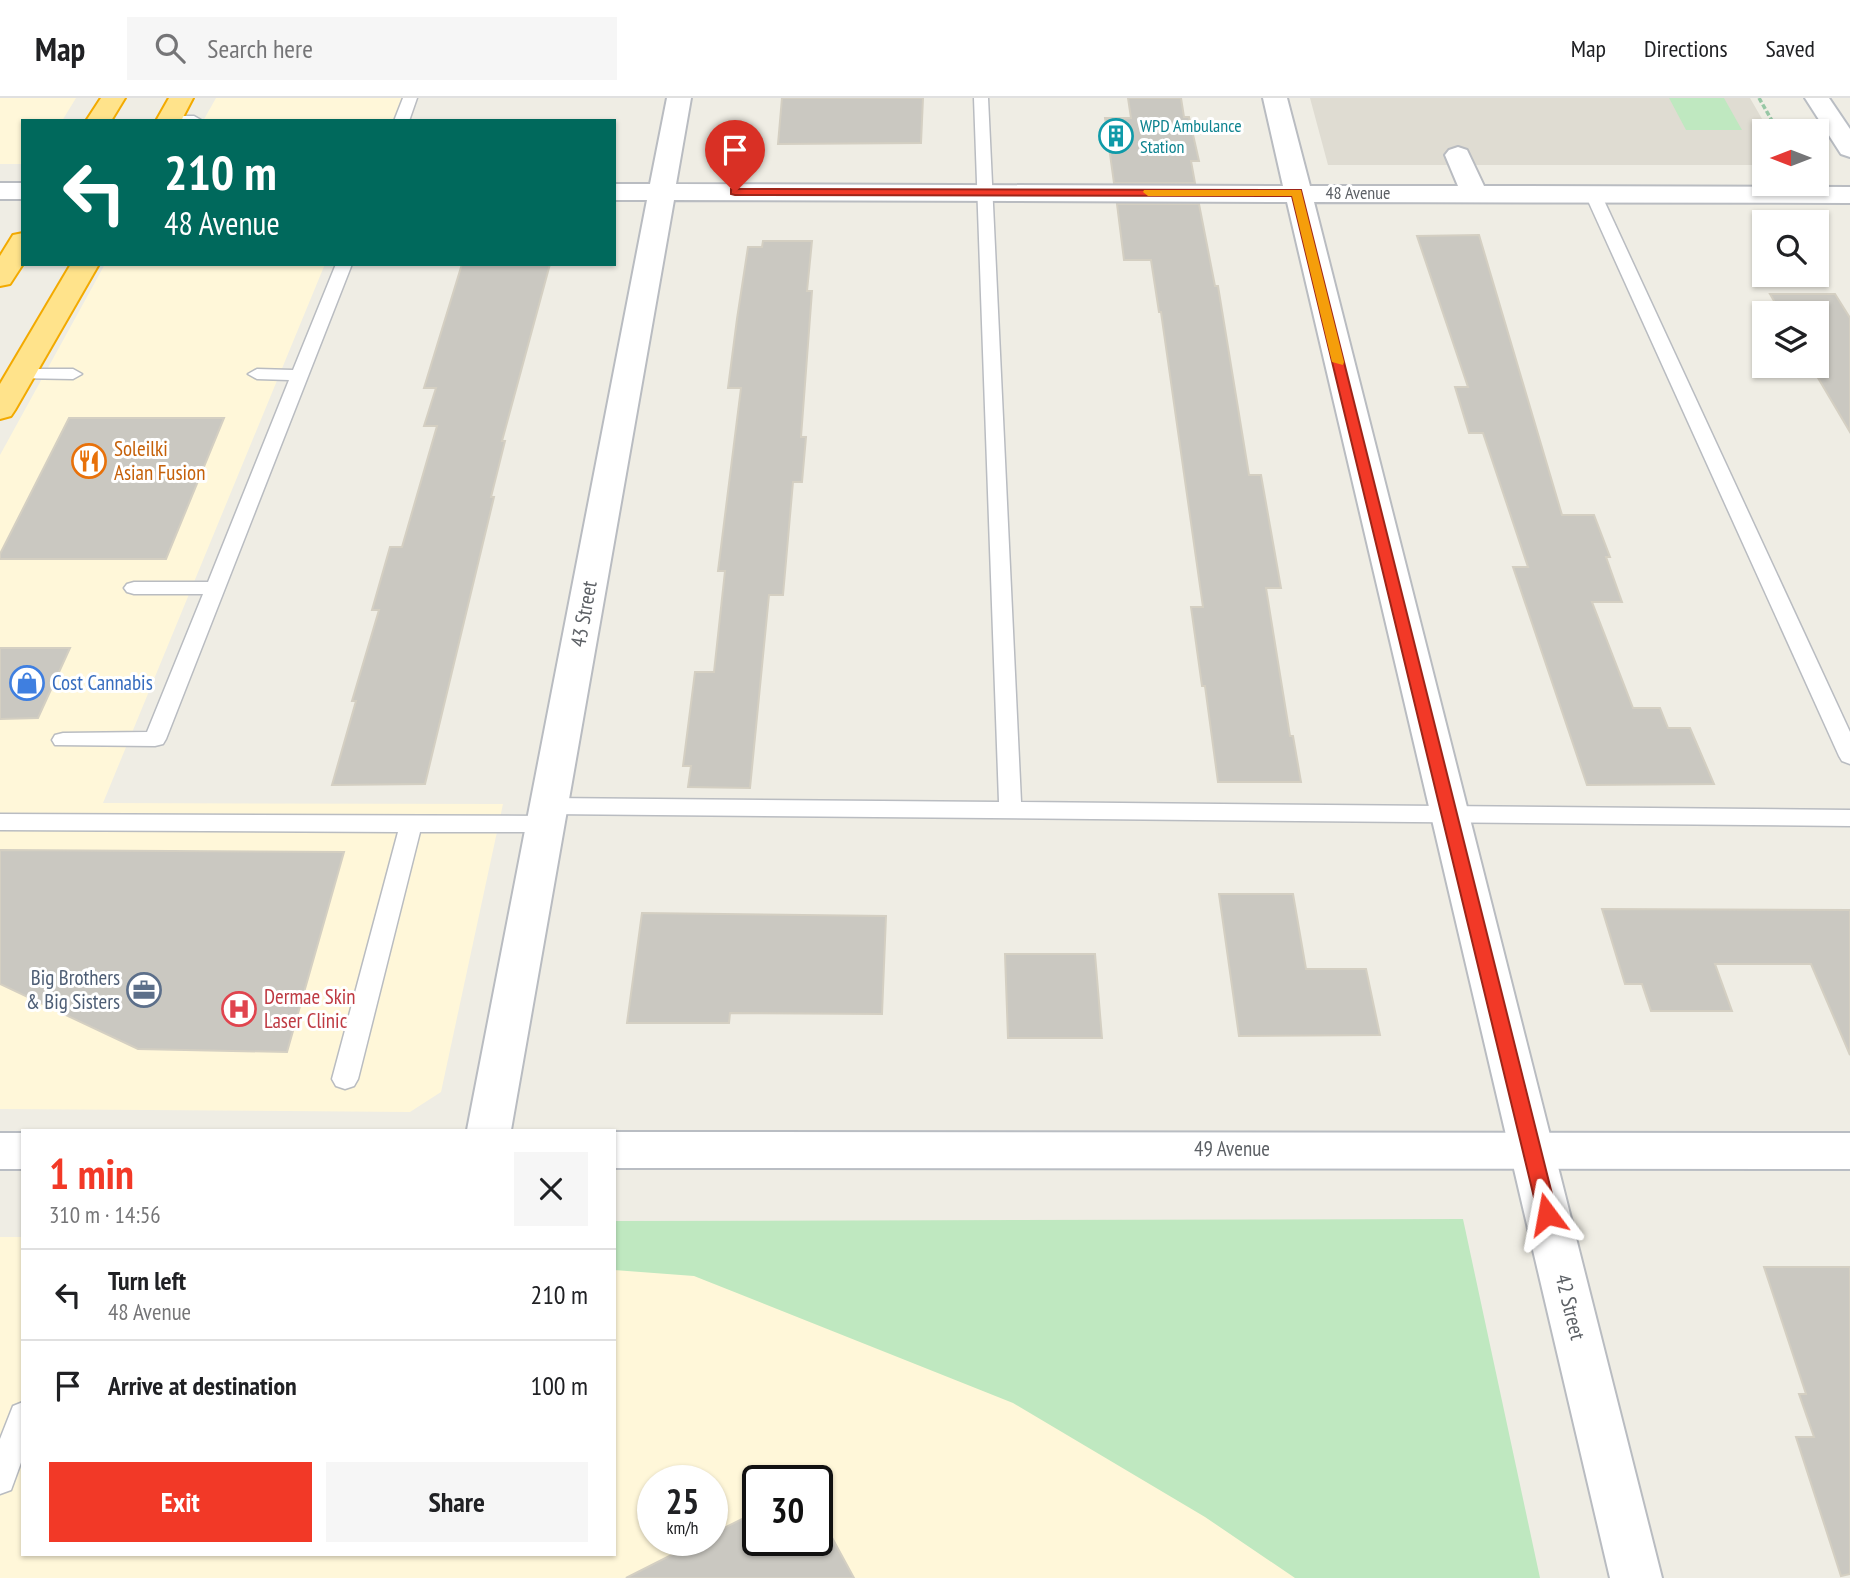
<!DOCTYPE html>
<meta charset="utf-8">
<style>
:root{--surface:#fff;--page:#f6f6f6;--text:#202124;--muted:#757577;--line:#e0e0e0;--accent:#f23927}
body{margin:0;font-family:"PT Sans Narrow",sans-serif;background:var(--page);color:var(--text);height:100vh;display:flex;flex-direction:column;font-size:26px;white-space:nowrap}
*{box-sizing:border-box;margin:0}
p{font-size:23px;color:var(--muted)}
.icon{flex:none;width:38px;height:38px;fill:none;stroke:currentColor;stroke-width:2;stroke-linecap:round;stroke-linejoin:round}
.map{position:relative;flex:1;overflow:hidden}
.side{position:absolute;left:21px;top:1031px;width:595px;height:427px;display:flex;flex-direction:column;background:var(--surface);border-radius:0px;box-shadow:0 2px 5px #0004}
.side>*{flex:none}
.banner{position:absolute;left:21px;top:21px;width:595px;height:147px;border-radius:0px;box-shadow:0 2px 5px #0004;background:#00695c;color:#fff;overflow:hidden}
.needle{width:46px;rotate:270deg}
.buttons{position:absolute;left:1752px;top:21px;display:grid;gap:14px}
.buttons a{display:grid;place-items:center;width:77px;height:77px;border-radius:0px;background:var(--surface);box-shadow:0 2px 5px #0004;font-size:35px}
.speed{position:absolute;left:637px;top:1367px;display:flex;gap:14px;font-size:35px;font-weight:700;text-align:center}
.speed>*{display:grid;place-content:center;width:91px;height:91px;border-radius:50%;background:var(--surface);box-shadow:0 2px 5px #0004;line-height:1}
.speed small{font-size:18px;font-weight:400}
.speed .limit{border:4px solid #111;border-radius:10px;background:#fff;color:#111}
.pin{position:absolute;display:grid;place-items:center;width:60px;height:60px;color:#fff;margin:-72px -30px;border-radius:50% 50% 50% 0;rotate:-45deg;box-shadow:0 0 7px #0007}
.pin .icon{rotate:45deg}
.me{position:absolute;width:77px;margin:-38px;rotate:347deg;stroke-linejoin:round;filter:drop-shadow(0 0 5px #0008)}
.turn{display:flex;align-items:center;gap:24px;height:147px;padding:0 28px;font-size:32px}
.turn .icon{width:91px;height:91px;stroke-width:2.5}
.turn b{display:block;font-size:49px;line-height:60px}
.round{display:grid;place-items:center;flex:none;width:74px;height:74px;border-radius:0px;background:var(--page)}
.head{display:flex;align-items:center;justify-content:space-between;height:119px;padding:0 28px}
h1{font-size:42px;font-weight:600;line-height:52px;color:var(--accent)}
.button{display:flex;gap:14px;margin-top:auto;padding:14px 28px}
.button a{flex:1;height:80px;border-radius:0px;background:var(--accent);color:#fff;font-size:28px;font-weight:600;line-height:80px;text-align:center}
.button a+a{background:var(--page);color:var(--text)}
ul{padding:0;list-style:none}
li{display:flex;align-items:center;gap:21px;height:91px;padding:0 28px;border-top:2px solid var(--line)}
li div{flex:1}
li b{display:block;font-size:26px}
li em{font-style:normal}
header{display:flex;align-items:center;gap:42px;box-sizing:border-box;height:98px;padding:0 35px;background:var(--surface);border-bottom:2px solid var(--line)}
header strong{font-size:33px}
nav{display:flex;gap:38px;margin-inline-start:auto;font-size:24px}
.search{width:490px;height:63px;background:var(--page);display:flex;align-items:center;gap:18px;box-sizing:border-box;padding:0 24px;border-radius:0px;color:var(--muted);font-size:26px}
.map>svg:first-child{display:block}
.commercial{fill:#fff7d9;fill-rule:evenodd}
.education{fill:#dfdcd2}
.green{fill:#bfe8c0}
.building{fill:#cac8c1;stroke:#d4cfc2;stroke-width:2}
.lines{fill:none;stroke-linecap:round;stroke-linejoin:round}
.lane-casing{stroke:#b9bcc1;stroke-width:3}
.street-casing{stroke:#b9bcc1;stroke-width:4}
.secondary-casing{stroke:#b9bdc3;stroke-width:4}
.highway-casing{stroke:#f3aa00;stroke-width:4}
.path{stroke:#97c7a5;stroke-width:3.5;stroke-dasharray:5 2.5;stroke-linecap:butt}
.lane{fill:#fff;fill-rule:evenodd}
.street{fill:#fff;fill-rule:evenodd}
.secondary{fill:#fff;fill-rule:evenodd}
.highway{fill:#ffe38b;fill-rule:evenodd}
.route{fill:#f23927;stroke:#9d2519;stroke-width:2}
.slow{fill:#f59e0b}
.labels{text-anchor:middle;stroke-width:6;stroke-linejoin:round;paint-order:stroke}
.far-culture-label{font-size:18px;fill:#0d838f;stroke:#fff;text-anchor:start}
.far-street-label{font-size:18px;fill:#5c6065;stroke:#fff}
.food-label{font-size:21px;fill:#c56008;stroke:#fff;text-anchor:start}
.street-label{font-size:21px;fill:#5c6065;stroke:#fff}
.shop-label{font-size:21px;fill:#366cbe;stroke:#fff;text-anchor:start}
.service-label{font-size:21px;fill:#4e5e75;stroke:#fff;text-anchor:end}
.health-label{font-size:21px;fill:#be3a42;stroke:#fff;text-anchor:start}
</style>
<header>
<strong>Map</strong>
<div class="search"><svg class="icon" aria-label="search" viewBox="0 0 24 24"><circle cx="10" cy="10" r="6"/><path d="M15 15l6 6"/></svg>Search here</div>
<nav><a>Map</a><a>Directions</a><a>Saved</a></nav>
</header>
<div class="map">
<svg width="1850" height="1480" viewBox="0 0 1850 1480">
<rect width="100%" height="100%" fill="#efede4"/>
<g class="commercial">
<path d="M 0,0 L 76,0 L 62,23 L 23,23 L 23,66 L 0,66 Z"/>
<path d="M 216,0 L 418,0 L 409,23 L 203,23 Z"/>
<path d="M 105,166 L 325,166 L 103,705 L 503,706 L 441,994 L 410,1014 L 0,1011 L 0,357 Z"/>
<path d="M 0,1139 L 23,1139 L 23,1456 L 614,1456 L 614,1145 L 1515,1480 L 0,1480 ZM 653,1382 L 712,1382 L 712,1442 L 653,1442 ZM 758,1382 L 817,1382 L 817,1442 L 758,1442 Z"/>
</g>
<path class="education" d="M 1310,0 L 1750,0 L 1769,33 L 1764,33 L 1764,67 L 1328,67 Z"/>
<g class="green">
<path d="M 1669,0 L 1724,0 L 1742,32 L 1686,32 Z"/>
<path d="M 1463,1121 L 1540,1480 L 1295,1480 L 1205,1419 L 1013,1305 L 694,1178 L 614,1172 L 614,1123 Z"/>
</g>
<g class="building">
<path d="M 782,0 L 923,0 L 921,45 L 778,46 Z"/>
<path d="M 1128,0 L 1181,0 L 1184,19 L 1189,19 L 1199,63 L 1191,63 L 1195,85 L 1114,85 L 1105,20 L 1131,20 Z"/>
<path d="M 1117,106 L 1199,106 L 1215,188 L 1218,188 L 1249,377 L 1261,377 L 1281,490 L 1266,490 L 1290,638 L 1293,638 L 1301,684 L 1218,684 L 1205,588 L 1202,588 L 1191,509 L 1203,509 L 1161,214 L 1159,214 L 1151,162 L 1124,162 Z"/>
<path d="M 1479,137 L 1562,417 L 1594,417 L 1610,459 L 1606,459 L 1622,504 L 1592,504 L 1633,610 L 1660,610 L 1668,630 L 1690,630 L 1714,686 L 1587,687 L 1513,469 L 1528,469 L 1483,335 L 1469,335 L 1455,289 L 1468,289 L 1417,138 Z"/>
<path d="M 763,143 L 812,143 L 807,193 L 812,193 L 801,339 L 806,339 L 802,384 L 793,384 L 783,497 L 769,497 L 750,690 L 688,689 L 691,668 L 683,668 L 695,574 L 714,574 L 725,473 L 718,473 L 741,290 L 728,290 L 737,221 L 748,149 L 762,149 Z"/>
<path d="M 462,166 L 550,166 L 502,343 L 505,343 L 491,399 L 494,399 L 425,686 L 332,687 L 356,603 L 352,603 L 379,512 L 372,512 L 390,449 L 402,449 L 437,328 L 424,328 L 436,290 L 424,290 Z"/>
<path d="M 1770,196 L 1835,196 L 1850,220 L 1850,334 L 1811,268 L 1816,268 L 1816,215 L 1781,215 Z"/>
<path d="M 69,320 L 224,320 L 166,461 L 0,461 L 0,456 Z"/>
<path d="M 0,550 L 70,550 L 38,620 L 0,621 Z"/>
<path d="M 0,752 L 344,754 L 287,954 L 138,951 L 0,886 Z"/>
<path d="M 1219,796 L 1293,796 L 1306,871 L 1366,871 L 1380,937 L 1239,938 Z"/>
<path d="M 1602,811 L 1850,812 L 1850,957 L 1811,866 L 1715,866 L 1732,913 L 1651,913 L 1642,886 L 1625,886 Z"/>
<path d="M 642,815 L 886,818 L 882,916 L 730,915 L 729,925 L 627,925 Z"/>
<path d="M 1005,856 L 1095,856 L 1102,940 L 1008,940 Z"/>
<path d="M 1764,1169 L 1850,1169 L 1850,1476 L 1841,1478 L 1796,1339 L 1814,1339 L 1799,1296 L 1806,1296 Z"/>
<path d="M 817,1412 L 854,1480 L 626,1480 L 701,1442 L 712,1442 L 712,1436 L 758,1413 L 758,1442 L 817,1442 Z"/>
</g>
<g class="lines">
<g class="lane-casing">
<g id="lane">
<path d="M 403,0 L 417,0 L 409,23 L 394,23 Z"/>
<path d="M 974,0 L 988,0 L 1021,704 L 1850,712 L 1850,728 L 549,716 L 541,714 L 538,708 L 541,702 L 549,700 L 999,704 Z"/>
<path d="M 168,18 L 194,18 L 201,22 L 161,22 Z"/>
<path d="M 1593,91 L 1601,96 L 1850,634 L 1850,666 L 1842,663 L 1839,658 L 1585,96 Z"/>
<path d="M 336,166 L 352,166 L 166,641 L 163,646 L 155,648 L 55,647 L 52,642 L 55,637 L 63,635 L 147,634 L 203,496 L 134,496 L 127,494 L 124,490 L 127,486 L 134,484 L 208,484 L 289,282 L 257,281 L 248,276 L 257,271 L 293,272 Z"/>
<path d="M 21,271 L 73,271 L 82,276 L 73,281 L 15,280 L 12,276 Z"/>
<path d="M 0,716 L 545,718 L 553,720 L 556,726 L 553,732 L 545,734 L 420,734 L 358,981 L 354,988 L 345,991 L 336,988 L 332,981 L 398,734 L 0,732 Z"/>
<path d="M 23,1304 L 23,1359 L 11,1392 L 0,1396 L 0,1341 L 13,1308 Z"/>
</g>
</g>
<g class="street-casing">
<g id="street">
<path d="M 667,0 L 691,0 L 676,86 L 1283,88 L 1263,0 L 1287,0 L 1310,88 L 1458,88 L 1445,57 L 1449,52 L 1458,49 L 1467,52 L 1484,88 L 1850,89 L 1850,105 L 1314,104 L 1662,1480 L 1610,1480 L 1287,104 L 674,102 L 511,1032 L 467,1032 L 647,102 L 614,102 L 614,86 L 650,86 Z"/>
<rect x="0" y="85" width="23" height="16"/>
</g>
</g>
<g class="secondary-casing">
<g id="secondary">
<path d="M 1805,0 L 1829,0 L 1850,31 L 1850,59 L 1841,56 Z"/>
<path d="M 614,1034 L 1850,1035 L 1850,1071 L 614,1070 Z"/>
<rect x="0" y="1035" width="23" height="36"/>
</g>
</g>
<g class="highway-casing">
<g id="highway">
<path d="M 101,0 L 125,0 L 111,23 L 86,23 Z"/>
<path d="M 169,0 L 193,0 L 181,23 L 156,23 Z"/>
<path d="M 23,135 L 23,166 L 10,186 L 0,188 L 0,158 L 13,137 Z"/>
<path d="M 71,166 L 99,166 L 15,312 L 11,318 L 0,321 L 0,286 Z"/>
</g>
</g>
<path class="path" d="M 1759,0 L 1778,33"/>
<use href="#lane" class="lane"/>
<use href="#street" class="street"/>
<use href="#secondary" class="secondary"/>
<use href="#highway" class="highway"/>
</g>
<path class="route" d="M 731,91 L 1301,92 L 1557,1116 L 1554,1122 L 1547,1124 L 1541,1122 L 1538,1116 L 1292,98 L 735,97 L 731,96 Z"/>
<path class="slow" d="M 1144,92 L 1301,92 L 1344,264 L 1343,267 L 1332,264 L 1292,98 L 1148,98 L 1143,94 Z"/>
<defs>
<g id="building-ring" transform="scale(1.75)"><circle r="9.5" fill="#fff" stroke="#0f9aa8" stroke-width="1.5"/><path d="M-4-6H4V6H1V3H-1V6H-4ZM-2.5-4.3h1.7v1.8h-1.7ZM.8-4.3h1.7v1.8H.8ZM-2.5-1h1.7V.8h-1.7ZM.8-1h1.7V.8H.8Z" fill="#0f9aa8"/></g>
<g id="restaurant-ring" transform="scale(1.75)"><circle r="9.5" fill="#fff" stroke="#e8710a" stroke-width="1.5"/><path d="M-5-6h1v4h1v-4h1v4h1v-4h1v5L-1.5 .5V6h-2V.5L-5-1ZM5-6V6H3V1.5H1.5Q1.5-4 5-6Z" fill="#e8710a"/></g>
<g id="shop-ring" transform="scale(1.75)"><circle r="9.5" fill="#fff" stroke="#3f7fe0" stroke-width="1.5"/><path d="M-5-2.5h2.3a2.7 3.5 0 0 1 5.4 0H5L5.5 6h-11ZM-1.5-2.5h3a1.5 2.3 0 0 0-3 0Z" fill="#3f7fe0"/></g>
<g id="office-ring" transform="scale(1.75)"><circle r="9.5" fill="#fff" stroke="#5c6f8a" stroke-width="1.5"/><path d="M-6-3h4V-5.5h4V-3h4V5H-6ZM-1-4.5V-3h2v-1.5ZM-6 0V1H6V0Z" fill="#5c6f8a"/></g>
<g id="hospital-ring" transform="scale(1.75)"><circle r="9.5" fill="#fff" stroke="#e0444e" stroke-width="1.5"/><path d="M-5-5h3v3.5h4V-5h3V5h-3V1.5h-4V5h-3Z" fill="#e0444e"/></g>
</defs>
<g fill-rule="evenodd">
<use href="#building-ring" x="1116" y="38"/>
<use href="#restaurant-ring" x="89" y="363"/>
<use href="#shop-ring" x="27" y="585"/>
<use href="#office-ring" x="144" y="892"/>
<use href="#hospital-ring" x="239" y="911"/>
</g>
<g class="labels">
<g class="far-culture-label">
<text x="1140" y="34">WPD Ambulance<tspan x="1140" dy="21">Station</tspan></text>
</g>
<g class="far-street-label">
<text x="1358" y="101">48 Avenue</text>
</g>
<g class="food-label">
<text x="114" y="358">Soleilki<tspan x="114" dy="24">Asian Fusion</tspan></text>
</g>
<g class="street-label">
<text transform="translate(584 516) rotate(-80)" y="7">43 Street</text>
<text x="1232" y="1058">49 Avenue</text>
<text transform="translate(1570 1209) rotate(76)" y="7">42 Street</text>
</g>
<g class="shop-label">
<text x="52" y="592">Cost Cannabis</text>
</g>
<g class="service-label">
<text x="120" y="887">Big Brothers<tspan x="120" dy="24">&amp; Big Sisters</tspan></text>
</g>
<g class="health-label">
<text x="264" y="906">Dermae Skin<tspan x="264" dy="24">Laser Clinic</tspan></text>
</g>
</g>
</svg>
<div class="buttons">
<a><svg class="needle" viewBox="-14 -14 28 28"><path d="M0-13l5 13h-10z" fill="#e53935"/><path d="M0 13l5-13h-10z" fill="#757577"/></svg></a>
<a><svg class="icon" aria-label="search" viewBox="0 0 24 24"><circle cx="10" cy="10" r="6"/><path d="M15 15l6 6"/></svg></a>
<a><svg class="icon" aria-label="layers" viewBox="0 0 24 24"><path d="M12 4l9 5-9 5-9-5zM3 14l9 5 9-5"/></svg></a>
</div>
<div class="speed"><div>25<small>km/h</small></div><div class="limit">30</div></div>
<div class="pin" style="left:735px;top:94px;background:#d93025"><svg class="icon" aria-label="arrive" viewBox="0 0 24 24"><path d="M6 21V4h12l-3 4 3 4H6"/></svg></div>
<svg class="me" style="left:1547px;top:1116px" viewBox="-20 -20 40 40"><path d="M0-17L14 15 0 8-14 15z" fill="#f23927" stroke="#fff" stroke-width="4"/></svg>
<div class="banner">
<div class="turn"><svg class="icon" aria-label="left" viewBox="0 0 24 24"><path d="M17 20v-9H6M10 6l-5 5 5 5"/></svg><div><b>210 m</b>48 Avenue</div></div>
</div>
<section class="side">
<div class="head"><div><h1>1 min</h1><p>310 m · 14:56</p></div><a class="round"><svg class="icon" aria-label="close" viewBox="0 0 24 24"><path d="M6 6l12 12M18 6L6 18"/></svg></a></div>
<ul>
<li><svg class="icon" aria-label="left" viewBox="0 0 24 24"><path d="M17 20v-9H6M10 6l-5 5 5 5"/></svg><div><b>Turn left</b><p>48 Avenue</p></div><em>210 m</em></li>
<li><svg class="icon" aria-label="arrive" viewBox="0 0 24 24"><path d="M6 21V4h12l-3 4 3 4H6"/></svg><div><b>Arrive at destination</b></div><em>100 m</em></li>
</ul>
<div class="button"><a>Exit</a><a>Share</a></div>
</section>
</div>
